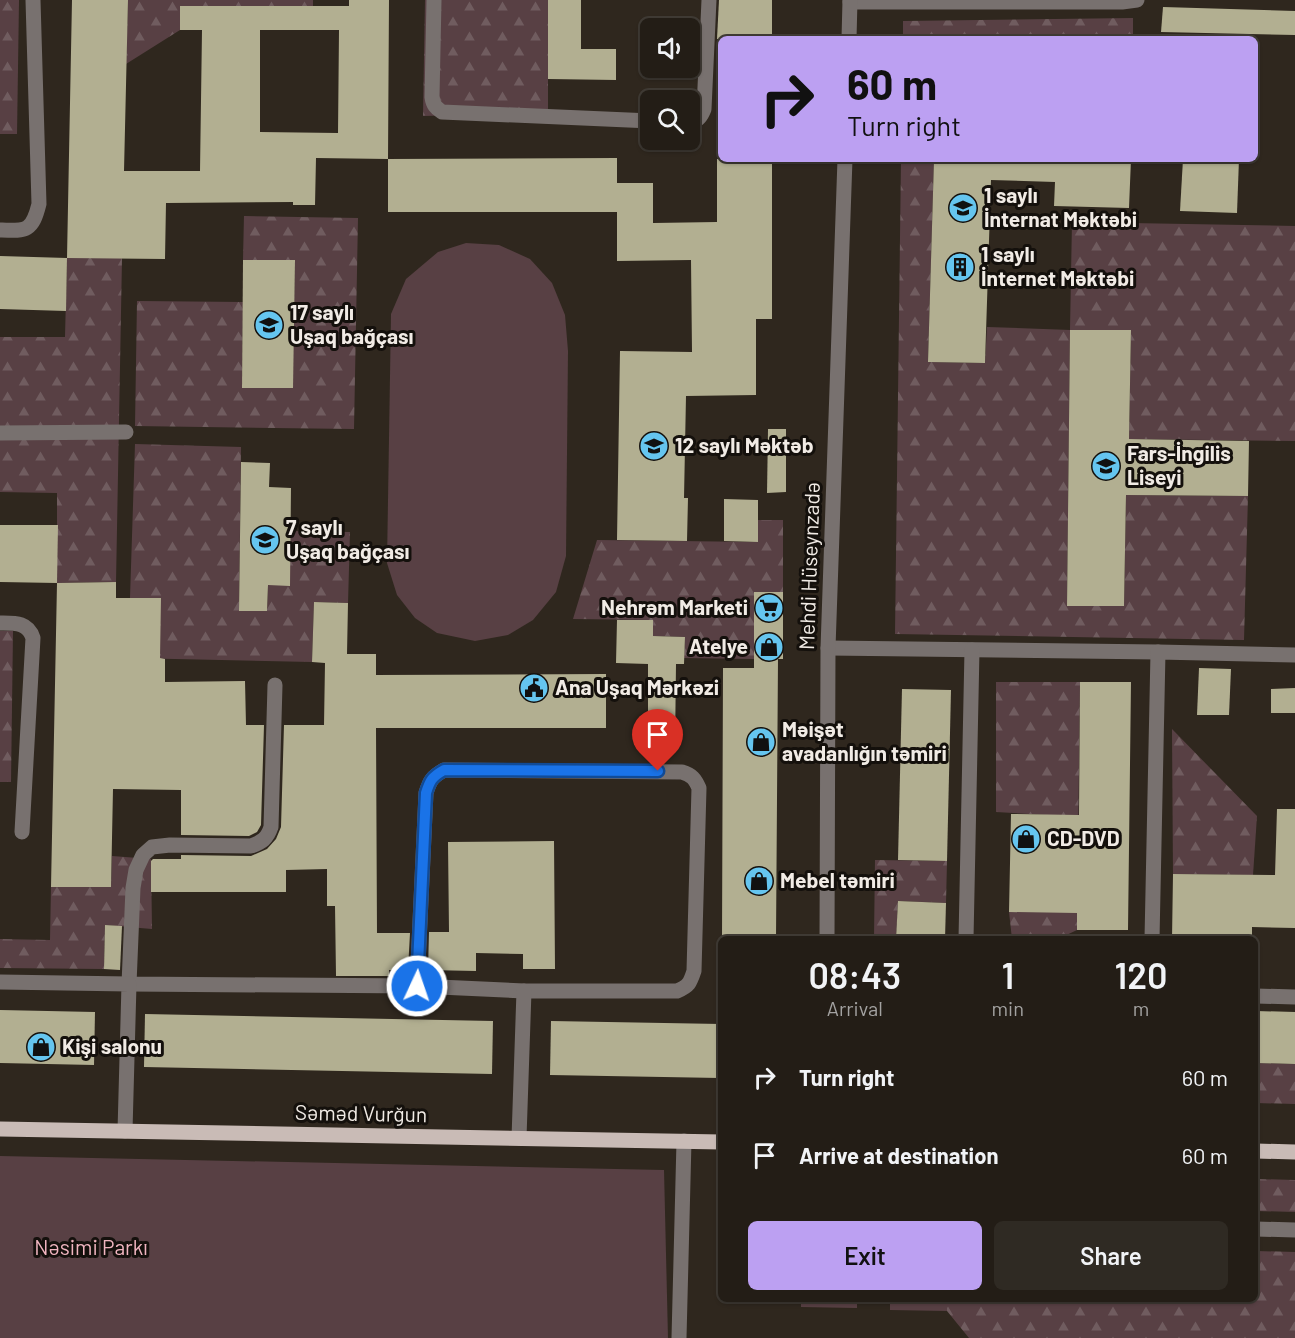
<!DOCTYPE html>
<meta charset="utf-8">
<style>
:root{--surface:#231d16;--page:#2f2a23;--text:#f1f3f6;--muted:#a3a2a1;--line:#403b35;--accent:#bca0f2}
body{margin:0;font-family:Barlow,sans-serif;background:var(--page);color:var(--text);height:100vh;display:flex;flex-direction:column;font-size:22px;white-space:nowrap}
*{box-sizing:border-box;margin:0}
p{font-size:20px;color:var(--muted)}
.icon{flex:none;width:33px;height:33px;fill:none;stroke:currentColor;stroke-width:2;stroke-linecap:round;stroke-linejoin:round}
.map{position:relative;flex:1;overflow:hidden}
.drawer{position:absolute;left:718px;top:936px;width:540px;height:366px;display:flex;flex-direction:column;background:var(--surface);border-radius:9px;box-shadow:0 2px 4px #0004,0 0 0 2px var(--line)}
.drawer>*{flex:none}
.guide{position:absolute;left:718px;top:36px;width:540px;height:126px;border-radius:9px;box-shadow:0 2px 4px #0004,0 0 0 2px var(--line);background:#bca0f2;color:#111;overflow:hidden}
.controls{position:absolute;left:640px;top:18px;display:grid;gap:12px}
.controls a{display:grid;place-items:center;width:60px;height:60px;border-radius:9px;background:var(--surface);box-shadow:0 2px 4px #0004,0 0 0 2px var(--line);font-size:30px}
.pin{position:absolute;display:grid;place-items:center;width:51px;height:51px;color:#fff;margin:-62px -26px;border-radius:50% 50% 50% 0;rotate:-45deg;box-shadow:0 0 6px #0007}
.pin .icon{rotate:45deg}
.me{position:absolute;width:66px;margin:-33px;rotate:3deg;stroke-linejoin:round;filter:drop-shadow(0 0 4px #0008)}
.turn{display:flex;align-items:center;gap:21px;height:126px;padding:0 30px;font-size:27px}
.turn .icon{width:78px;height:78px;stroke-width:2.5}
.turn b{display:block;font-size:42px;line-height:51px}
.eta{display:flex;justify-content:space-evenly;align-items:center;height:102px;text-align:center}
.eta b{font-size:36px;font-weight:600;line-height:42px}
.cta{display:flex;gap:12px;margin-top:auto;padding:12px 30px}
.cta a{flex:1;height:69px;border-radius:9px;background:var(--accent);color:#111;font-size:24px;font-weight:600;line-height:69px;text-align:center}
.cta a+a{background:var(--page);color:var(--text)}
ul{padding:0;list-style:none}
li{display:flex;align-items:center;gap:18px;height:78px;padding:0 30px}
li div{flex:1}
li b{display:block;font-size:22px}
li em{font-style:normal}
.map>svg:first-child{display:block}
.green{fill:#584044}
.forest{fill:url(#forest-firs)}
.building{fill:#b2af91;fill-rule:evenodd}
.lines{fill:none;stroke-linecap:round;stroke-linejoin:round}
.minor{stroke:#78716f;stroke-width:15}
.major{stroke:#c9bbb6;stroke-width:15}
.route-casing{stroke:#114b97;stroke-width:15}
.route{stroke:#1a73e8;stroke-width:10}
.labels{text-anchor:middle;stroke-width:6;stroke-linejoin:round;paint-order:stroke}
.poi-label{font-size:21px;font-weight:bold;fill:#f1ebe5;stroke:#14100c;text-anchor:start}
.street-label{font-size:21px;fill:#f1ebe5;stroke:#14100c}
.park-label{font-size:21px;fill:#f1b5c0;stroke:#14100c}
</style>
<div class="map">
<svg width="1295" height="1338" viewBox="0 0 1295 1338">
<defs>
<pattern id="forest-firs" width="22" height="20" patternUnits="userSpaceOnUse" patternTransform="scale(1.5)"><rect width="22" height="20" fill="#584044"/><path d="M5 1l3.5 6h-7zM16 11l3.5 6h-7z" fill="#705c5f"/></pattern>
</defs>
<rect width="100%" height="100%" fill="#2f271e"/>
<g class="green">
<path d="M 466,243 L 499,245 L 530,259 L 552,283 L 565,315 L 568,351 L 566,556 L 556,592 L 533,620 L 508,635 L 475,641 L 437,633 L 415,618 L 397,595 L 387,563 L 391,314 L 406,279 L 438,252 Z"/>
<path d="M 0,1156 L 664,1170 L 668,1338 L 0,1338 Z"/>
<path d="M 801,1299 L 857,1299 L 857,1308 L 801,1307 Z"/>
<path d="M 890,1299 L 947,1299 L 947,1311 L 890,1310 Z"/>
</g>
<g class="forest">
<path d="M 0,0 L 19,0 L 17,134 L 0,134 Z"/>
<path d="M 128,0 L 313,0 L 313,6 L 181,6 L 180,30 L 126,64 Z"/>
<path d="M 425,0 L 548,0 L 548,113 L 423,116 Z"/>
<path d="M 1133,18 L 1133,39 L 903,39 L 903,21 Z"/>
<path d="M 901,159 L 934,159 L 928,362 L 985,363 L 987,327 L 1070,330 L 1072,222 L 1295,226 L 1295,441 L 1129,439 L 1131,330 L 1070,330 L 1067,605 L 1124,606 L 1126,495 L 1248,496 L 1244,640 L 895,634 Z"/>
<path d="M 244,216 L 358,218 L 354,429 L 135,426 L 137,301 L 243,302 L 242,387 L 292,388 L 295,260 L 243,260 Z"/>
<path d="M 67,258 L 122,258 L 116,582 L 57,583 L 57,493 L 0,492 L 0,337 L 65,337 Z"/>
<path d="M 135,444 L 241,447 L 239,610 L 267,611 L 268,585 L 290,585 L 290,531 L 350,532 L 348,603 L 314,602 L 312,662 L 129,658 L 160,632 L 160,598 L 130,598 Z"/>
<path d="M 758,520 L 783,520 L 783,592 L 754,593 L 754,659 L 684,658 L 685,637 L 653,636 L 653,620 L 573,619 L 597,540 L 757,542 Z"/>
<path d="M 0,631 L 13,631 L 11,782 L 0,782 Z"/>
<path d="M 996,682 L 1080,682 L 1077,930 L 1058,939 L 1012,939 L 1009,912 L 1045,912 L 1047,815 L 996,812 Z"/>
<path d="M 1172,729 L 1257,816 L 1253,875 L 1173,874 Z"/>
<path d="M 112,856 L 151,859 L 152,929 L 105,925 L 104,969 L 0,968 L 0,939 L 50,940 L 51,887 L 111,887 Z"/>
<path d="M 875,860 L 947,861 L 946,903 L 898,901 L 896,939 L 874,939 Z"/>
<path d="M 1256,1063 L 1295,1064 L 1295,1104 L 1256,1103 Z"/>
<path d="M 1256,1179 L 1295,1180 L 1295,1212 L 1256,1211 Z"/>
<path d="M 1256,1251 L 1295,1252 L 1295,1338 L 969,1338 L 947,1311 L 947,1299 L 1256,1299 Z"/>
</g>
<g class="building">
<path d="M 72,0 L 128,0 L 124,171 L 200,171 L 202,30 L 180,30 L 180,6 L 349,6 L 349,0 L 389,0 L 388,159 L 316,158 L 315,205 L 293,205 L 293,202 L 166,203 L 165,259 L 67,258 ZM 260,30 L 339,30 L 338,133 L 260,132 Z"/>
<path d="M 548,0 L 581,0 L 581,49 L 616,49 L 616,80 L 548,79 Z"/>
<path d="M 719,0 L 772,0 L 772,39 L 717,39 Z"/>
<path d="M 1163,7 L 1295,11 L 1295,35 L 1161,32 Z"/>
<path d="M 617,158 L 617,183 L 653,183 L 653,223 L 717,222 L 717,159 L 772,159 L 772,319 L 756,319 L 756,395 L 686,396 L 684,498 L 688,498 L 687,541 L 617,540 L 620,351 L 692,352 L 691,260 L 617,261 L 617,212 L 388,212 L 388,159 Z"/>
<path d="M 934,159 L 1131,159 L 1129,208 L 1054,206 L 1055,182 L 991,180 L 985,363 L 928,362 Z"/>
<path d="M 1183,159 L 1239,159 L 1237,213 L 1180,211 Z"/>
<path d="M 0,256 L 67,258 L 66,311 L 0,309 Z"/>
<path d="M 243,260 L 295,260 L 293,388 L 242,388 Z"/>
<path d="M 1070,330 L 1131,330 L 1129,439 L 1249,441 L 1248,496 L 1126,495 L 1124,606 L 1067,606 Z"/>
<path d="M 768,429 L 786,429 L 786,492 L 767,493 Z"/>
<path d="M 241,462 L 270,463 L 269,487 L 291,488 L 290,586 L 268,585 L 267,611 L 239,611 Z"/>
<path d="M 724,499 L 758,500 L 758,542 L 724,541 Z"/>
<path d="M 0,525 L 58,525 L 57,583 L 0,582 Z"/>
<path d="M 116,582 L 116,598 L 161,598 L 160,658 L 165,659 L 165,682 L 245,681 L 246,725 L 264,725 L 261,825 L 257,832 L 249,836 L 181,835 L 181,790 L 113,789 L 111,887 L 51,887 L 57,583 Z"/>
<path d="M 754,592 L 783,592 L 783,659 L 778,659 L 776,939 L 722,939 L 723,668 L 754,668 Z"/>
<path d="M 314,602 L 348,603 L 347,654 L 376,654 L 376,675 L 606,674 L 606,728 L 376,728 L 377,933 L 410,933 L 408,970 L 389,970 L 389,976 L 336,976 L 335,906 L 327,906 L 327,869 L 286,870 L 286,892 L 151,892 L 151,861 L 153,859 L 181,859 L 181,855 L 251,856 L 267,849 L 276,839 L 281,827 L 284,725 L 324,725 L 325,663 L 312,662 Z"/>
<path d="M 617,620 L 653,620 L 653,636 L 685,637 L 684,664 L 676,664 L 675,747 L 648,746 L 648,664 L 616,663 Z"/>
<path d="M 1199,668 L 1231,669 L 1229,715 L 1197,715 Z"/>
<path d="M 1080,682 L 1131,682 L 1128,930 L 1077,930 L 1077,913 L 1009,912 L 1011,814 L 1079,815 Z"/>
<path d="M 1295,688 L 1295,713 L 1271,713 L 1271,689 Z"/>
<path d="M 902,689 L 951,690 L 947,861 L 898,860 Z"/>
<path d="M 1277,809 L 1295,809 L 1295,928 L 1252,927 L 1252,939 L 1172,939 L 1173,874 L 1275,875 Z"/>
<path d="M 554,841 L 555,969 L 523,969 L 523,954 L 476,953 L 476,971 L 428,970 L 429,932 L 449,932 L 448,842 Z"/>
<path d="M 898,901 L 946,903 L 945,939 L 896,939 Z"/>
<path d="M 105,925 L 122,926 L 120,970 L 104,969 Z"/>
<path d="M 0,1010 L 95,1012 L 94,1065 L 0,1063 Z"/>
<path d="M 1256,1011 L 1295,1012 L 1295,1064 L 1256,1063 Z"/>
<path d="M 145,1014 L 493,1021 L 492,1074 L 144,1067 Z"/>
<path d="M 551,1021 L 721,1024 L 720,1078 L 550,1075 Z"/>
</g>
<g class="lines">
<g class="minor">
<path d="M 434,0 L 432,97 C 433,105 436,108 442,112 L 651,121"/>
<path d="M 850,2 L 1122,2 L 1137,0"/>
<path d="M 849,39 L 850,0"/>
<path d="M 690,123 C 698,120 701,117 704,109 L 709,0"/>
<path d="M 0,230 C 26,231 32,232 39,204 L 33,0"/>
<path d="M 0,433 L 126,432"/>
<path d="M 0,623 C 15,623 28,622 33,638 L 22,832"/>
<path d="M 828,648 L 1158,652"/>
<path d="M 275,685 L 271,827 C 267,839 262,842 251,846 L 170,845 L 152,847 L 143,855 L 136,870 L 133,888 L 129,984 L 417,986 L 524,991 L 677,991 C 689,986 690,983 694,971 L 699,788 C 695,779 692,775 682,772 L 444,770 C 432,777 430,780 426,793 L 417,986"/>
<path d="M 827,939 L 828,648 L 845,159"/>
<path d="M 966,939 L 972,650"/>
<path d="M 1152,939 L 1158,652 L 1295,655"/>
<path d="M 0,982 L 129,984 L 125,1131"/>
<path d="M 1256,996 L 1295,997"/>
<path d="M 519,1138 L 524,991"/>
<path d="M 1256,1229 L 1295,1230"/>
<path d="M 679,1338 L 684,1141"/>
</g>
<g class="major">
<path d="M 0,1129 L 722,1142"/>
<path d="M 1256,1151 L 1295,1152"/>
</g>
</g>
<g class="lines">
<g class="route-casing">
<path id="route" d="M 417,986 L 426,793 C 430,780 432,777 444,770 L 658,771"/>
</g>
<use href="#route" class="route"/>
</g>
<defs>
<g id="school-disc" transform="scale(1.5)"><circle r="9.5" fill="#65c5ef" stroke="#14100c"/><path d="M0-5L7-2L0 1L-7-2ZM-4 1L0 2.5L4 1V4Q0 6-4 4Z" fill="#111"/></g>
<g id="building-disc" transform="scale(1.5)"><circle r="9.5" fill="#65c5ef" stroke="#14100c"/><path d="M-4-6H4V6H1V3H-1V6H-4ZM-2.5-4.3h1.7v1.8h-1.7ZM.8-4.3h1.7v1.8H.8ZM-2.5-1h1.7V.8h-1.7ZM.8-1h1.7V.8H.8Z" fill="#111"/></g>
<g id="supermarket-disc" transform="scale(1.5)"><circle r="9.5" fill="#65c5ef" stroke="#14100c"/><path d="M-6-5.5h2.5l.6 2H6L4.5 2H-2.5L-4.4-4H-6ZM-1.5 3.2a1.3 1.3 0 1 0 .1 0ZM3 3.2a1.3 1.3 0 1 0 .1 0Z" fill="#111"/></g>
<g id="shop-disc" transform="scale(1.5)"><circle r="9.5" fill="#65c5ef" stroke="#14100c"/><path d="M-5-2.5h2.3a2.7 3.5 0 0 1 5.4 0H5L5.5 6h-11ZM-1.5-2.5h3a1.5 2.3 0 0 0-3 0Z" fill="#111"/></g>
<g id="civic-disc" transform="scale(1.5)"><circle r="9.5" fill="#65c5ef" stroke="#14100c"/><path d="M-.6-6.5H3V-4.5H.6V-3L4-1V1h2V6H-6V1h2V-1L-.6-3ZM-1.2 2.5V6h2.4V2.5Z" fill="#111"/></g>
</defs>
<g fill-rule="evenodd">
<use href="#school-disc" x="963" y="208"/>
<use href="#building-disc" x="960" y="267"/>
<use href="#school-disc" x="269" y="325"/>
<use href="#school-disc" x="654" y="446"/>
<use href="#school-disc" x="1106" y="466"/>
<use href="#school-disc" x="265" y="540"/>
<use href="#supermarket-disc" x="769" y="608"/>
<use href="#shop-disc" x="769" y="647"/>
<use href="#civic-disc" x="534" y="688"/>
<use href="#shop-disc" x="761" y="742"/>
<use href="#shop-disc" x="1026" y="839"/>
<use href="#shop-disc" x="759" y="881"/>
<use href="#shop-disc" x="41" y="1047"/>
</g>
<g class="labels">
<g class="poi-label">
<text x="984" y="203">1 saylı<tspan x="984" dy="24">İnternat Məktəbi</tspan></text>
<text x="981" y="262">1 saylı<tspan x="981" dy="24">İnternet Məktəbi</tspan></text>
<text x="290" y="320">17 saylı<tspan x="290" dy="24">Uşaq bağçası</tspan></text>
<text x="675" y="453">12 saylı Məktəb</text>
<text x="1127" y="461">Fars-İngilis<tspan x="1127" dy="24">Liseyi</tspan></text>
<text x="286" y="535">7 saylı<tspan x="286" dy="24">Uşaq bağçası</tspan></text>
<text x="748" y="615" text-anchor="end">Nehrəm Marketi</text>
<text x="748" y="654" text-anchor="end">Atelye</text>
<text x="555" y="695">Ana Uşaq Mərkəzi</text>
<text x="782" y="737">Məişət<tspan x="782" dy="24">avadanlığın təmiri</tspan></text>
<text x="1047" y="846">CD-DVD</text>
<text x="780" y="888">Mebel təmiri</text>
<text x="62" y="1054">Kişi salonu</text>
</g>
<g class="street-label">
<text transform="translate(810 566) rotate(-88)" y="7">Mehdi Hüseynzadə</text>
<text transform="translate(361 1114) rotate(1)" y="7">Səməd Vurğun</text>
</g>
<g class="park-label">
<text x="91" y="1255">Nəsimi Parkı</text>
</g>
</g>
</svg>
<div class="controls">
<a><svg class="icon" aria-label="sound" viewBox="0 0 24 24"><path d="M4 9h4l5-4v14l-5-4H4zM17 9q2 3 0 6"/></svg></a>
<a><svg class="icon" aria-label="search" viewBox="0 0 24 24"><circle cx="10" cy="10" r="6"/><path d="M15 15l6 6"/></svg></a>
</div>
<div class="pin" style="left:658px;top:771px;background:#d93025"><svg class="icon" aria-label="arrive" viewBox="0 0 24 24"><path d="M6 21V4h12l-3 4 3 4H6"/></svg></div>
<svg class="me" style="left:417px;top:986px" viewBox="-20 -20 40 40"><circle r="17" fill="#1a73e8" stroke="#fff" stroke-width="3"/><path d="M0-11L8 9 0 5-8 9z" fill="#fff"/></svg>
<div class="guide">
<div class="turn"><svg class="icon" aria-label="right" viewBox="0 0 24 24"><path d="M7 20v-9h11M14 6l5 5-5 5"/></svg><div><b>60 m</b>Turn right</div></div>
</div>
<section class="drawer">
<div class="eta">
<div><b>08:43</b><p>Arrival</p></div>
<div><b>1</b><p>min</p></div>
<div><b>120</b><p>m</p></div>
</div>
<ul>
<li><svg class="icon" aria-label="right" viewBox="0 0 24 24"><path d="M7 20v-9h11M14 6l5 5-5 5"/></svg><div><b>Turn right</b></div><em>60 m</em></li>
<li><svg class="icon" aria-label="arrive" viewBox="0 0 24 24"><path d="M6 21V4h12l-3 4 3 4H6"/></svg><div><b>Arrive at destination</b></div><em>60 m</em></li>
</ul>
<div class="cta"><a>Exit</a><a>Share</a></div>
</section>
</div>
